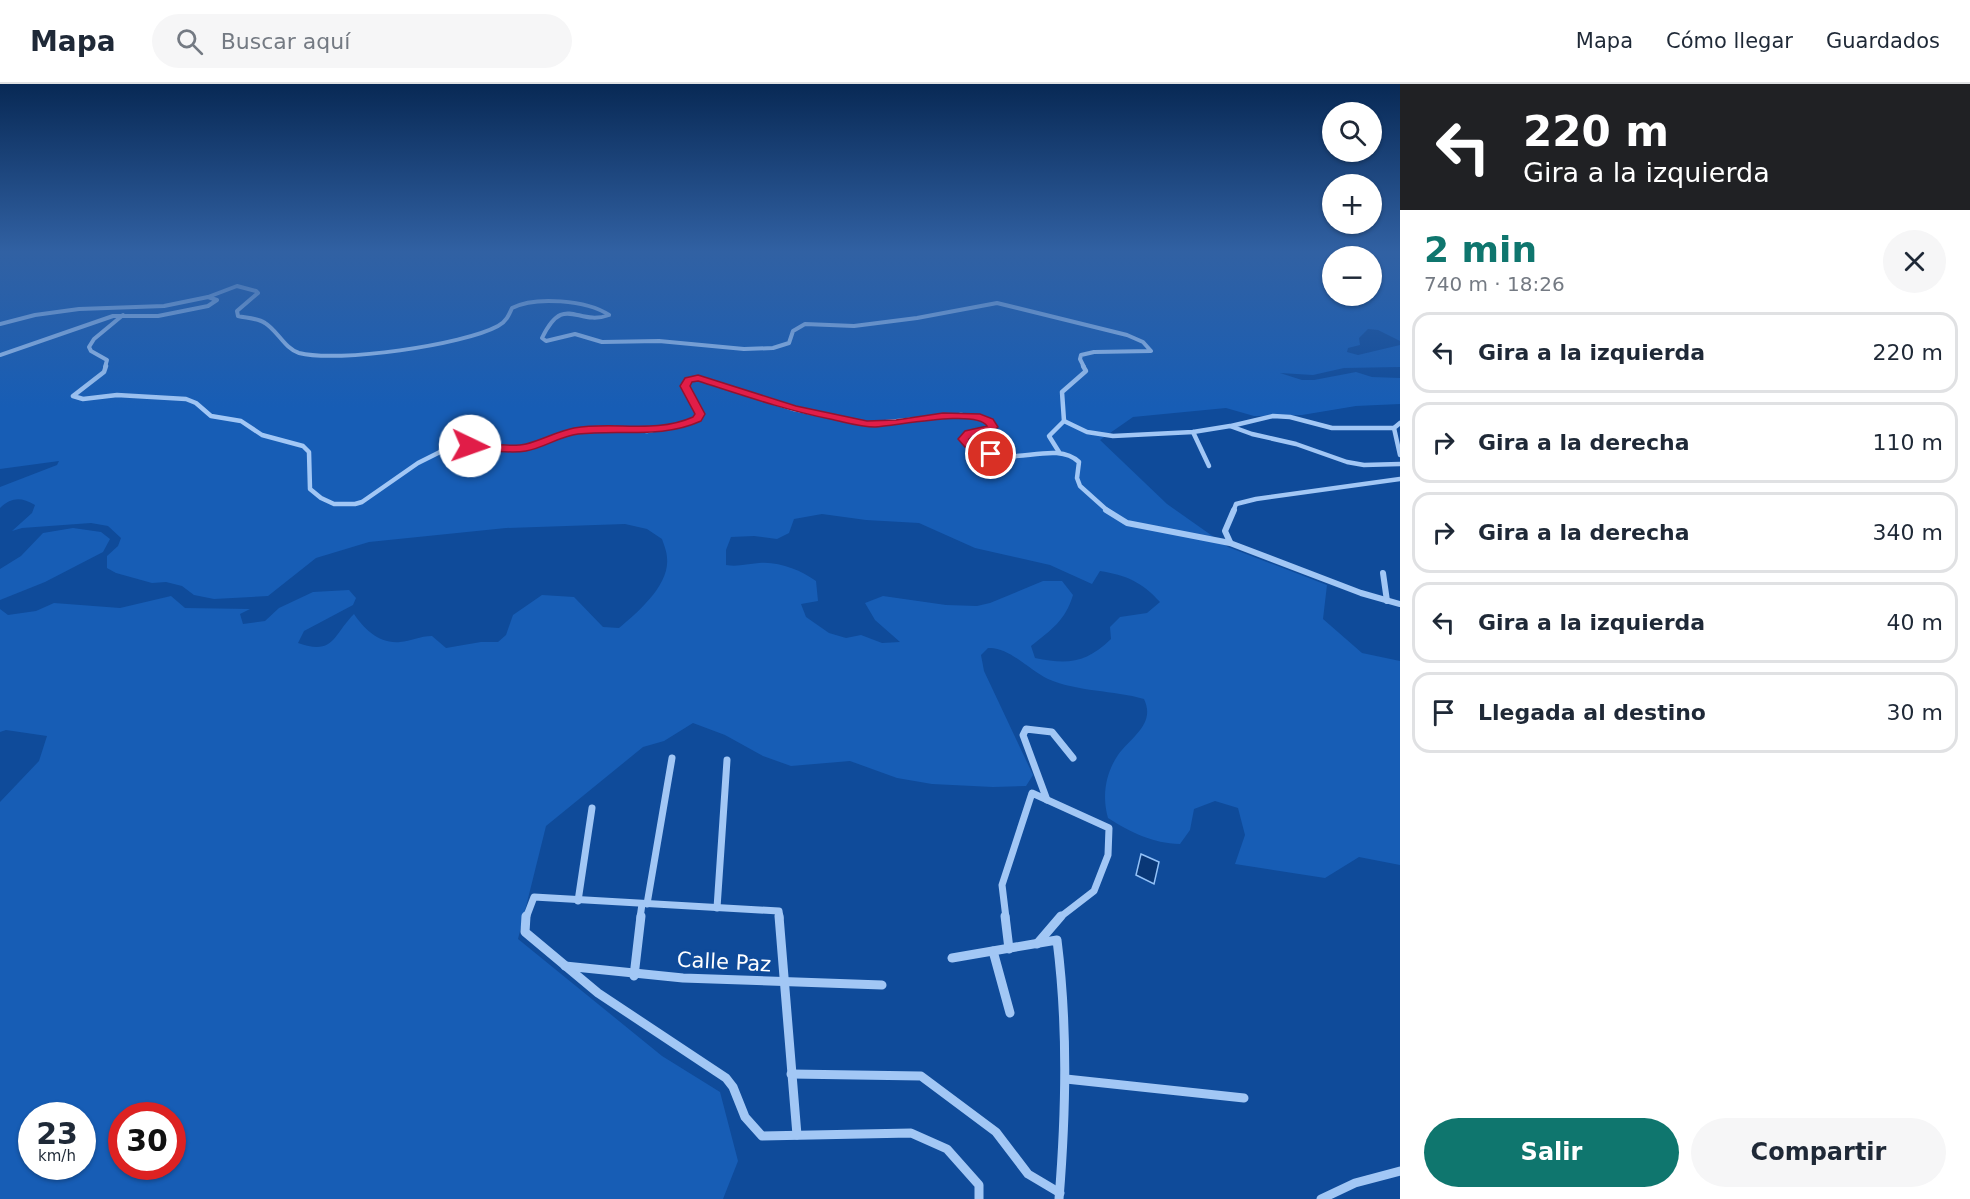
<!DOCTYPE html>
<html lang="es">
<meta charset="utf-8">
<style>
:root{--surface:#fff;--page:#f6f6f7;--text:#1f2937;--muted:#747a83;--line:#e0e1e3;--accent:#0f766e}
body{margin:0;font-family:"DejaVu Sans",sans-serif;background:var(--page);color:var(--text);height:100vh;display:flex;flex-direction:column;font-size:22px;white-space:nowrap}
*{box-sizing:border-box;margin:0}
p{font-size:20px;color:var(--muted)}
.icon{flex:none;width:33px;height:33px;fill:none;stroke:currentColor;stroke-width:2;stroke-linecap:round;stroke-linejoin:round}
.map{position:relative;flex:1;overflow:hidden}
.side{display:flex;flex-direction:column;background:var(--surface);width:570px}
.side>*{flex:none}
.hud{background:#202124;color:#fff;overflow:hidden}
.tools{position:absolute;left:1322px;top:18px;display:grid;gap:12px}
.tools a{display:grid;place-items:center;width:60px;height:60px;border-radius:50%;background:var(--surface);box-shadow:0 2px 4px #0004;font-size:30px}
.speed{position:absolute;left:18px;top:1018px;display:flex;gap:12px;font-size:30px;font-weight:700;text-align:center}
.speed>*{display:grid;place-content:center;width:78px;height:78px;border-radius:50%;background:var(--surface);box-shadow:0 2px 4px #0004;line-height:1}
.speed small{font-size:15px;font-weight:400}
.speed .limit{border:9px solid #d22;background:#fff;color:#111}
.pin{position:absolute;display:grid;place-items:center;width:51px;height:51px;color:#fff;margin:-26px;border:3px solid #fff;border-radius:50%;box-shadow:0 2px 6px #0007}
.me{position:absolute;width:66px;margin:-33px;rotate:93deg;stroke-linejoin:round;filter:drop-shadow(0 0 4px #0008)}
.turn{display:flex;align-items:center;gap:21px;height:126px;padding:0 24px;font-size:27px}
.turn .icon{width:78px;height:78px;stroke-width:2.5}
.turn b{display:block;font-size:42px;line-height:51px}
.round{display:grid;place-items:center;flex:none;width:63px;height:63px;border-radius:32px;background:var(--page)}
.summary{display:flex;align-items:center;justify-content:space-between;height:102px;padding:0 24px}
h1{font-size:36px;font-weight:600;line-height:45px;color:var(--accent)}
.action{display:flex;gap:12px;margin-top:auto;padding:12px 24px}
.action a{flex:1;height:69px;border-radius:36px;background:var(--accent);color:#fff;font-size:24px;font-weight:600;line-height:69px;text-align:center}
.action a+a{background:var(--page);color:var(--text)}
ul{padding:0;list-style:none}
li{display:flex;align-items:center;gap:18px;height:81px;margin:0 12px 9px;padding:0 12px;border:3px solid var(--line);border-radius:18px}
li div{flex:1}
li b{display:block;font-size:22px}
li em{font-style:normal}
header{display:flex;align-items:center;gap:36px;box-sizing:border-box;height:84px;padding:0 30px;background:var(--surface);border-bottom:2px solid var(--line)}
header strong{font-size:28px}
nav{display:flex;gap:33px;margin-inline-start:auto;font-size:21px}
.search{width:420px;height:54px;background:var(--page);display:flex;align-items:center;gap:15px;box-sizing:border-box;padding:0 21px;border-radius:33px;color:var(--muted);font-size:22px}
main{display:flex;flex:1;min-height:0}
.map>svg:first-child{display:block}
.green{fill:#175db5;fill-rule:evenodd}
.water{fill:#093776;stroke:#93c2f8;stroke-width:1.5}
.lines{fill:none;stroke-linecap:round;stroke-linejoin:round}
.minor-far4{stroke:#a2c7f5;stroke-width:4}
.minor-far3{stroke:#a2c7f5;stroke-width:4.5}
.minor-far2{stroke:#a2c7f5;stroke-width:6}
.minor-far1{stroke:#a2c7f5;stroke-width:7}
.minor{stroke:#a2c7f5;stroke-width:9}
.route{fill:#e11d48;stroke:#92132f;stroke-width:1.5}
.labels{text-anchor:middle;stroke-width:6;stroke-linejoin:round;paint-order:stroke}
.near-street-label{font-size:21px;fill:#fff;stroke:#0f4b9a}
</style>
<header>
<strong>Mapa</strong>
<div class="search"><svg class="icon" aria-label="search" viewBox="0 0 24 24"><circle cx="10" cy="10" r="6"/><path d="M15 15l6 6"/></svg>Buscar aquí</div>
<nav><a>Mapa</a><a>Cómo llegar</a><a>Guardados</a></nav>
</header>
<main>
<div class="map">
<svg width="1400" height="1115" viewBox="0 0 1400 1115">
<rect width="100%" height="100%" fill="#0f4b9a"/>
<g class="green">
<path d="M 0,167 L 1400,167 L 1400,257 L 1378,246 L 1368,245 L 1359,254 L 1360,261 L 1348,264 L 1347,268 L 1358,271 L 1400,261 L 1400,283 L 1344,284 L 1313,291 L 1280,289 L 1302,296 L 1314,296 L 1356,288 L 1372,293 L 1400,294 L 1400,320 L 1356,322 L 1302,331 L 1254,332 L 1226,324 L 1133,333 L 1100,356 L 1167,420 L 1228,463 L 1327,501 L 1323,535 L 1362,569 L 1400,577 L 1400,781 L 1359,773 L 1325,794 L 1235,780 L 1245,751 L 1238,724 L 1215,717 L 1194,725 L 1190,746 L 1180,760 C 1152,759 1132,749 1108,734 C 1102,713 1105,690 1118,671 C 1131,653 1156,640 1144,615 C 1113,606 1078,608 1048,595 C 1029,586 1008,562 988,564 L 981,571 L 984,587 L 1033,691 L 1026,702 L 993,703 L 932,700 L 897,694 L 850,677 L 791,682 L 763,672 L 725,651 L 693,639 L 664,657 L 643,663 L 546,742 L 518,855 L 662,972 L 720,1008 L 738,1077 L 723,1115 L 0,1115 L 0,718 L 39,677 L 47,652 L 6,646 L 0,648 L 0,525 L 8,531 L 36,527 L 54,519 L 120,524 L 171,512 L 185,524 L 250,525 L 240,530 L 243,540 L 265,537 L 279,524 L 313,508 L 349,506 L 356,514 L 353,521 L 304,547 L 298,559 C 334,572 333,551 354,530 C 364,545 379,560 400,558 C 411,557 420,552 432,552 L 446,564 L 481,558 L 498,558 L 506,551 L 513,531 L 542,511 L 574,513 L 603,543 L 619,544 C 637,529 670,501 667,474 C 667,468 664,461 662,455 L 647,445 L 625,440 L 506,444 L 369,458 L 316,474 L 268,512 L 214,515 L 194,511 L 182,502 L 166,498 L 152,499 L 116,489 L 107,484 L 107,472 L 118,462 L 121,454 L 108,442 L 91,439 L 22,444 L 12,447 L 32,429 L 35,421 C 21,413 12,413 0,424 L 0,403 L 57,381 L 59,377 L 0,385 ZM 1332,172 L 1371,172 L 1371,212 L 1332,212 ZM 822,430 L 866,436 L 919,439 L 975,464 L 1050,481 L 1092,500 L 1100,487 C 1126,491 1142,498 1160,518 L 1147,529 L 1120,533 L 1110,543 L 1111,555 C 1086,579 1068,581 1035,574 L 1031,562 C 1052,545 1065,537 1073,511 L 1062,497 L 1043,497 L 990,519 L 977,522 L 946,521 L 883,512 L 865,519 L 875,536 L 900,558 L 882,559 L 861,551 L 846,554 L 829,549 L 806,533 L 801,520 L 818,517 L 816,497 C 801,486 778,477 759,479 C 747,480 738,483 726,481 L 726,466 L 731,453 L 754,452 L 777,455 L 789,449 L 794,435 ZM 32,1032 L 82,1032 L 82,1083 L 32,1083 ZM 122,1032 L 172,1032 L 172,1083 L 122,1083 Z"/>
<path d="M 73,444 L 101,448 L 110,455 L 103,468 L 45,498 L 0,516 L 0,485 L 21,472 L 43,449 Z"/>
</g>
<path class="water" d="M 1141,770 L 1159,778 L 1154,800 L 1136,791 Z"/>
<g class="lines">
<g class="minor-far4">
<path d="M 208,213 L 237,202 L 256,207 L 258,209 L 237,227 L 238,232 C 246,234 258,234 265,239 C 277,246 285,265 299,269 C 338,279 463,261 498,242 C 506,238 509,231 512,224 C 535,212 587,216 609,231 C 577,243 564,208 542,254 L 546,257 L 575,250 L 602,258 L 659,257 L 744,265 L 773,264 L 789,259 L 793,247 L 805,240 L 854,242 L 917,234 L 997,219 L 1127,251 L 1143,258 L 1151,267 L 1094,268 L 1081,271 L 1080,275 L 1084,283"/>
<path d="M 0,240 L 35,231 L 79,225 L 164,222 L 208,213 L 217,216 L 208,222 L 158,232 L 113,232 L 0,271"/>
<path d="M 105,283 L 107,276 L 91,267 L 89,263 L 94,255 L 123,231"/>
</g>
<g class="minor-far3">
<path d="M 106,282 L 104,288 L 73,312 L 83,315 L 117,311 L 186,315 L 196,319 L 211,332 L 241,337 L 262,351 L 303,362 L 309,368 L 310,405 L 321,414 L 334,420 L 355,420 L 362,418 L 418,379 L 448,364 L 470,362 L 524,364 L 574,347 L 614,344 L 647,347 L 693,338 L 700,330 L 685,302 L 689,296 L 698,294 L 794,325 L 867,340 L 961,331 L 980,333 L 990,337 L 993,343 L 965,351 L 963,355 C 999,394 1051,352 1079,378 L 1077,394 L 1080,402 L 1109,428"/>
<path d="M 1064,337 L 1087,348 L 1113,352 L 1193,348 L 1230,342 L 1252,350 L 1296,360 L 1347,378 L 1364,381 L 1400,380"/>
<path d="M 1400,339 L 1394,344 L 1400,371"/>
<path d="M 1231,342 L 1273,332 L 1290,333 L 1332,344 L 1394,344"/>
<path d="M 1193,348 L 1209,382"/>
<path d="M 1059,368 L 1049,352 L 1064,337 L 1062,308 L 1086,287 L 1083,282"/>
<path d="M 1233,428 L 1236,420 L 1256,415 L 1400,395"/>
</g>
<g class="minor-far2">
<path d="M 1106,426 L 1127,439 L 1230,459 L 1361,509 L 1400,520"/>
<path d="M 1230,458 L 1225,447 L 1234,426"/>
<path d="M 1383,489 L 1387,517"/>
</g>
<g class="minor-far1">
<path d="M 1047,716 L 1023,651 L 1026,645 L 1052,648 L 1073,674"/>
<path d="M 578,817 L 592,724"/>
<path d="M 647,820 L 672,674"/>
<path d="M 717,824 L 727,676"/>
<path d="M 526,834 L 534,813 L 779,827 L 780,834"/>
<path d="M 640,834 L 642,820"/>
<path d="M 1006,834 L 1002,801 L 1032,709 L 1109,744 L 1108,771 L 1094,807 L 1059,834"/>
</g>
<g class="minor">
<path d="M 526,832 L 525,848 L 598,909 L 726,994 L 733,1003 L 745,1033 L 762,1052 L 911,1049 L 947,1065 L 979,1101 L 979,1115"/>
<path d="M 779,832 L 797,1051"/>
<path d="M 1005,832 L 1009,865"/>
<path d="M 1037,860 L 1061,832"/>
<path d="M 993,867 L 1010,929"/>
<path d="M 952,874 L 1057,856 C 1068,943 1066,1028 1059,1115"/>
<path d="M 565,882 L 683,894 L 882,901"/>
<path d="M 634,892 L 641,832"/>
<path d="M 791,990 L 921,992 L 996,1048 L 1028,1090 L 1060,1109"/>
<path d="M 1066,995 L 1244,1014"/>
<path d="M 1321,1115 L 1355,1099 L 1400,1087"/>
</g>
</g>
<linearGradient id="sky" x2="0" y2="1"><stop stop-color="#082955"/><stop offset="0.52" stop-color="#3161a3"/><stop offset="1" stop-color="#3161a3" stop-opacity="0"/></linearGradient>
<rect width="1400" height="323" fill="url(#sky)"/>
<path class="route" d="M 698,291 L 796,322 L 867,337 L 896,336 L 943,329 L 980,330 L 993,335 L 998,343 C 990,351 977,348 969,355 L 996,370 L 991,373 L 987,372 L 965,363 L 958,355 L 965,347 L 987,342 C 976,325 897,342 875,343 C 860,343 845,338 830,335 C 785,326 742,311 698,297 L 692,298 L 690,302 L 705,330 L 701,337 C 662,355 620,345 578,350 C 560,352 544,364 526,367 C 509,370 488,366 470,365 L 465,362 L 470,358 C 487,359 510,364 526,360 C 542,356 558,347 574,344 C 614,337 655,350 693,333 L 695,330 L 680,302 L 685,294 Z"/>
<g class="labels">
<g class="near-street-label">
<text transform="translate(724 878) rotate(3)" y="7">Calle Paz</text>
</g>
</g>
</svg>
<div class="tools">
<a><svg class="icon" aria-label="search" viewBox="0 0 24 24"><circle cx="10" cy="10" r="6"/><path d="M15 15l6 6"/></svg></a>
<a>+</a>
<a>−</a>
</div>
<div class="speed"><div>23<small>km/h</small></div><div class="limit">30</div></div>
<div class="pin" style="left:991px;top:370px;background:#d93025"><svg class="icon" aria-label="arrive" viewBox="0 0 24 24"><path d="M6 21V4h12l-3 4 3 4H6"/></svg></div>
<svg class="me" style="left:470px;top:362px" viewBox="-20 -20 40 40"><circle r="19" fill="#fff"/><path d="M0-13L10 11 0 6-10 11z" fill="#e11d48"/></svg>
</div>
<section class="side">
<div class="hud">
<div class="turn"><svg class="icon" aria-label="left" viewBox="0 0 24 24"><path d="M17 20v-9H6M10 6l-5 5 5 5"/></svg><div><b>220 m</b>Gira a la izquierda</div></div>
</div>
<div class="summary"><div><h1>2 min</h1><p>740 m · 18:26</p></div><a class="round"><svg class="icon" aria-label="close" viewBox="0 0 24 24"><path d="M6 6l12 12M18 6L6 18"/></svg></a></div>
<ul>
<li><svg class="icon" aria-label="left" viewBox="0 0 24 24"><path d="M17 20v-9H6M10 6l-5 5 5 5"/></svg><div><b>Gira a la izquierda</b></div><em>220 m</em></li>
<li><svg class="icon" aria-label="right" viewBox="0 0 24 24"><path d="M7 20v-9h11M14 6l5 5-5 5"/></svg><div><b>Gira a la derecha</b></div><em>110 m</em></li>
<li><svg class="icon" aria-label="right" viewBox="0 0 24 24"><path d="M7 20v-9h11M14 6l5 5-5 5"/></svg><div><b>Gira a la derecha</b></div><em>340 m</em></li>
<li><svg class="icon" aria-label="left" viewBox="0 0 24 24"><path d="M17 20v-9H6M10 6l-5 5 5 5"/></svg><div><b>Gira a la izquierda</b></div><em>40 m</em></li>
<li><svg class="icon" aria-label="arrive" viewBox="0 0 24 24"><path d="M6 21V4h12l-3 4 3 4H6"/></svg><div><b>Llegada al destino</b></div><em>30 m</em></li>
</ul>
<div class="action"><a>Salir</a><a>Compartir</a></div>
</section>
</main>
